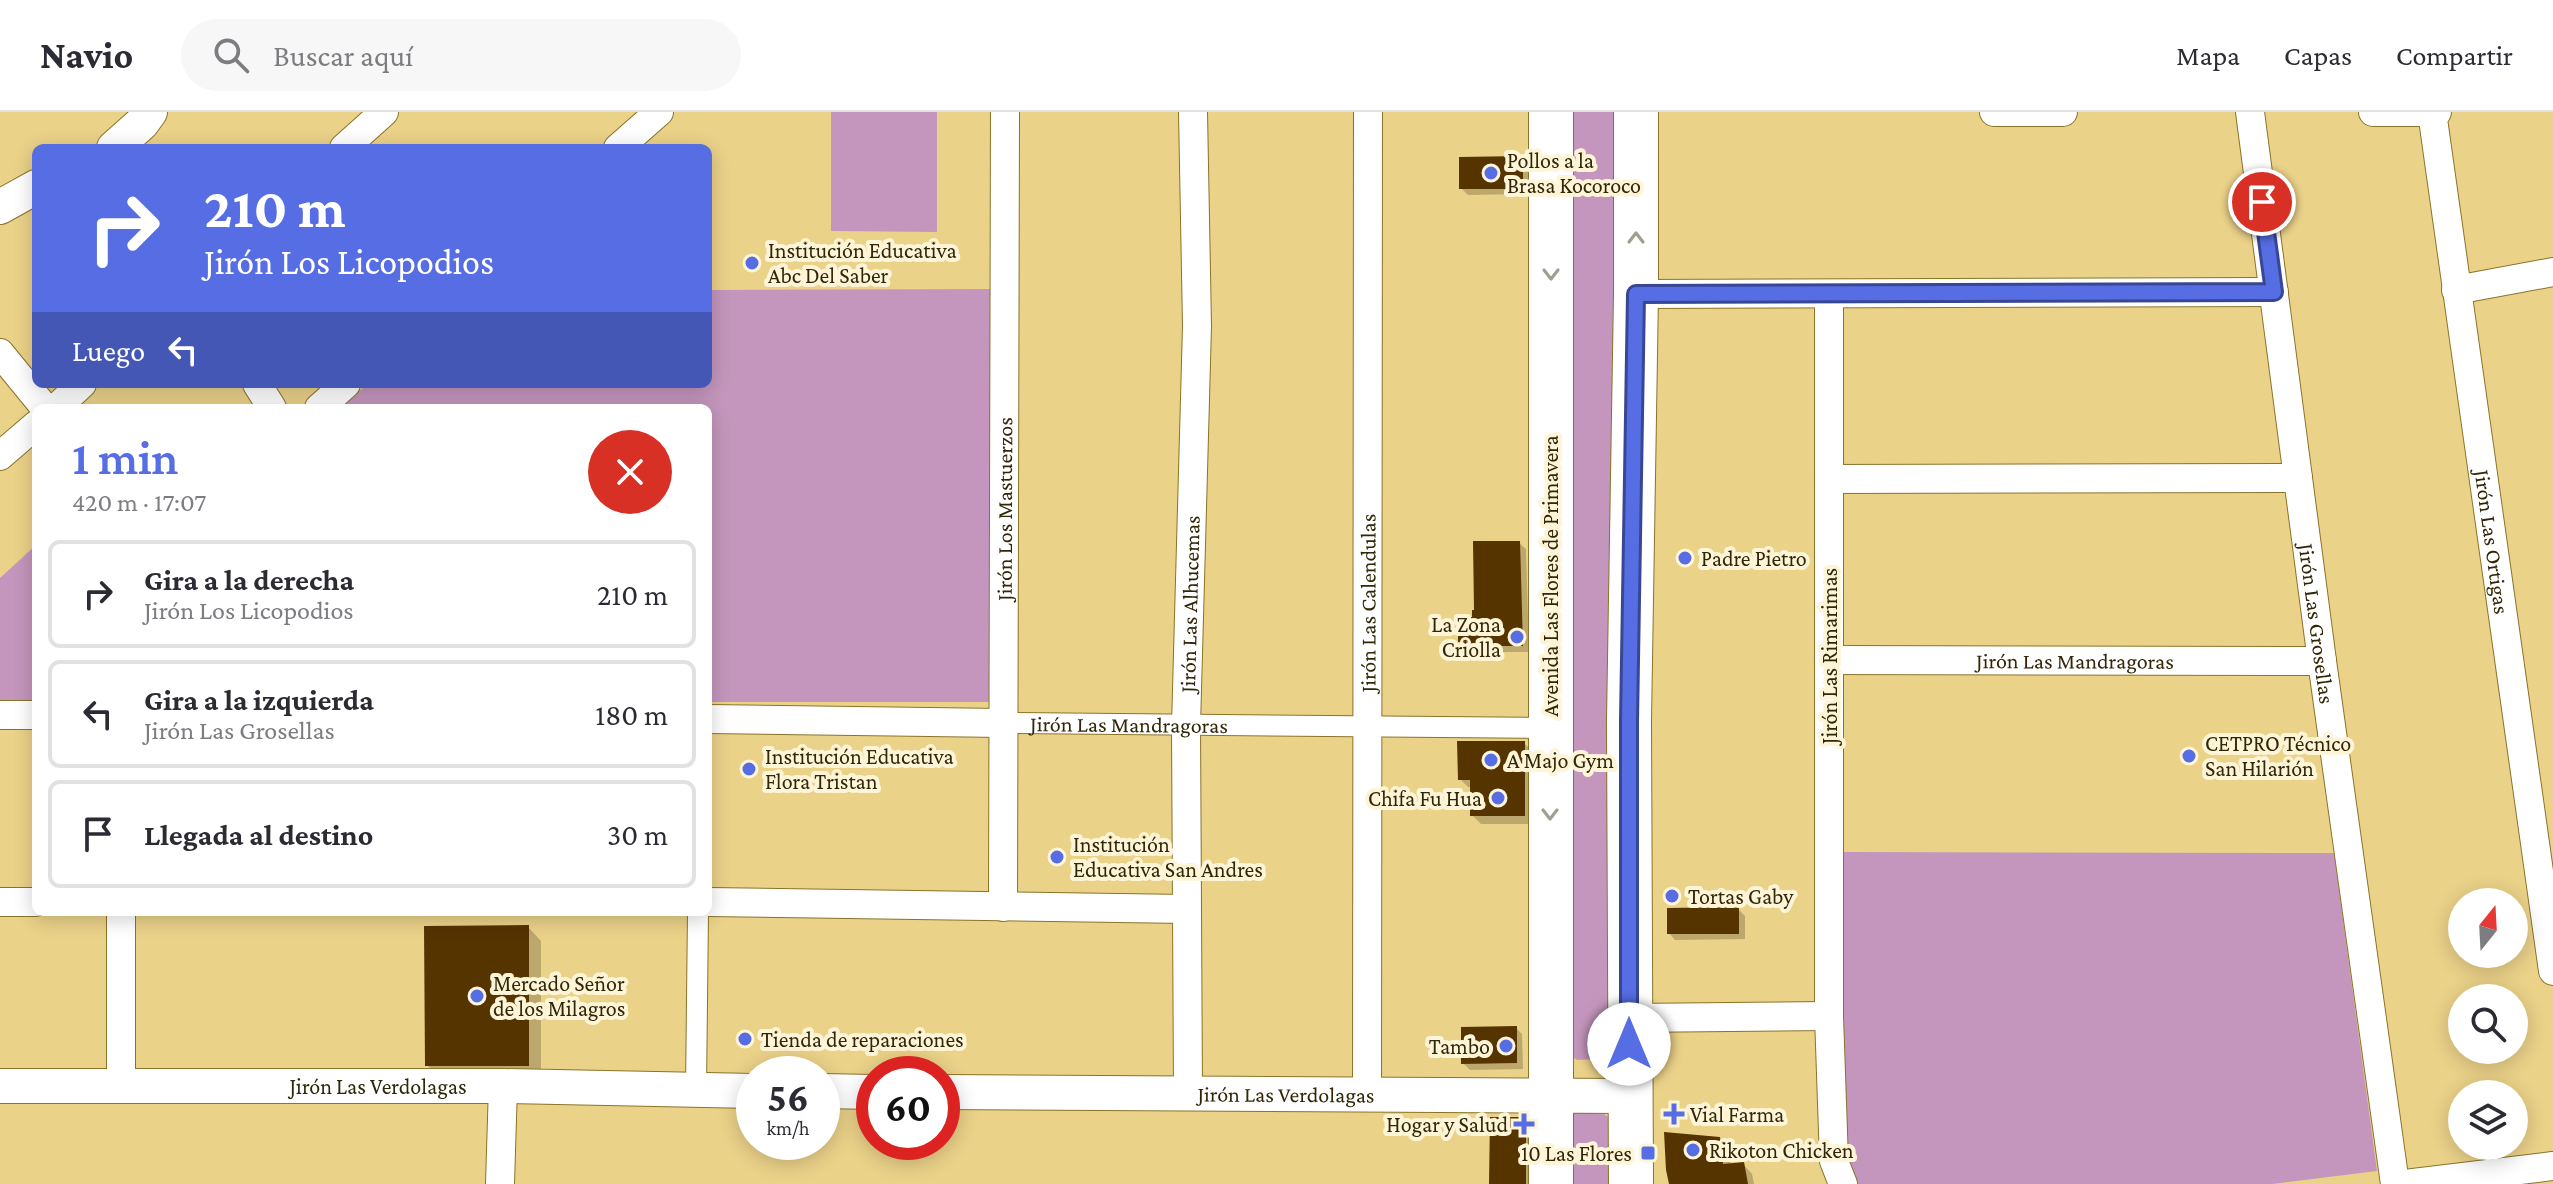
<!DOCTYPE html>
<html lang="es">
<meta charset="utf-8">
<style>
:root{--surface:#fff;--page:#f7f7f7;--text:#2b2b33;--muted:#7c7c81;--line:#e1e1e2;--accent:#566de3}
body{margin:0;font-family:"Crimson Pro",serif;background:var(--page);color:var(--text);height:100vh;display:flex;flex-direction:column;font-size:30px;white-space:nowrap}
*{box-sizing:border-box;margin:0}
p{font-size:26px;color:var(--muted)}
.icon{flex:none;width:44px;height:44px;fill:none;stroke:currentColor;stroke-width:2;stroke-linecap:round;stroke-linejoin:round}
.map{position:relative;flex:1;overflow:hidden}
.side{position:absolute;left:32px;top:292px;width:680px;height:512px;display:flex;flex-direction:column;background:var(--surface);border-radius:12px;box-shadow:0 4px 20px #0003}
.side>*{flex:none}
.banner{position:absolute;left:32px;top:32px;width:680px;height:244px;border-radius:12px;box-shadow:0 4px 20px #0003;background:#566de3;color:#fff;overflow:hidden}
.needle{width:52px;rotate:18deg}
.tools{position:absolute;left:2448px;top:776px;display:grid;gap:16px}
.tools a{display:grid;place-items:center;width:80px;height:80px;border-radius:50%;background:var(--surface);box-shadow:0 4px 20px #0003;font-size:40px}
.speed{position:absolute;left:736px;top:944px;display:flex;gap:16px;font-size:40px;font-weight:700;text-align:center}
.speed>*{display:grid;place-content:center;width:104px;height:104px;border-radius:50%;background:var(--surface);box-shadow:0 4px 20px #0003;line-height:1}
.speed small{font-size:20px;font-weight:400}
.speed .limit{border:12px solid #d22;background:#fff;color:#111}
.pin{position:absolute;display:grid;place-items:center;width:68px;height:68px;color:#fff;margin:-34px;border:4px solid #fff;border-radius:50%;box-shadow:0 2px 8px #0007}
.me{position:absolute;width:88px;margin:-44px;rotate:0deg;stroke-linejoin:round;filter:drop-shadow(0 0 6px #0008)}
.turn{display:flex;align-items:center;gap:28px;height:168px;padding:0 40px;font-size:36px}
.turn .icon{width:104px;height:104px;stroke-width:2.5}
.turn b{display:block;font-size:56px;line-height:68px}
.then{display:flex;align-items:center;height:76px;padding:0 40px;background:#0003;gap:16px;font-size:30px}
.round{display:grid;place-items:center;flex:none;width:84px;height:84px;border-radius:42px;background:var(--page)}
.headline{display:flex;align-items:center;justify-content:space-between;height:136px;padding:0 40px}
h1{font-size:48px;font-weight:600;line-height:60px;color:var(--accent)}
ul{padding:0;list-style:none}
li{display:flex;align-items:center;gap:24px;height:108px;margin:0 16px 12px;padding:0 24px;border:4px solid var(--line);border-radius:12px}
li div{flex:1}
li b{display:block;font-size:30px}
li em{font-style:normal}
header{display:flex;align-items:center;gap:48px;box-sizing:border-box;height:112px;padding:0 40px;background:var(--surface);border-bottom:2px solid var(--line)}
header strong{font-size:38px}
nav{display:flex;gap:44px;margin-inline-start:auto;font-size:28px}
.search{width:560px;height:72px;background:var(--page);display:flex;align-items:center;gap:20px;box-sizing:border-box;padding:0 28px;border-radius:44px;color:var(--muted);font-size:30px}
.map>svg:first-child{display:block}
.green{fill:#c496bd}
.shadow{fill:#0003}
.building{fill:#553400}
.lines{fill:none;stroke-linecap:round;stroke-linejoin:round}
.pedestrian-casing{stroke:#8b7329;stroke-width:22}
.minor-casing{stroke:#8b7329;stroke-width:30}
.tertiary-casing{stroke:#8b7329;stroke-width:36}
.primary-casing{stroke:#8b7329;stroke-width:46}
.pedestrian{stroke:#fff;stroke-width:20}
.minor{stroke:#fff;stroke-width:28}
.tertiary{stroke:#fff;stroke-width:34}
.primary{stroke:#fff;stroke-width:44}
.oneway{stroke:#a29e90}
.route-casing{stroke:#384794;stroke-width:20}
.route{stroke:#566de3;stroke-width:14}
.poi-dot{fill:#566de3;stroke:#fef5d8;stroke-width:3}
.labels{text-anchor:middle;stroke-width:8;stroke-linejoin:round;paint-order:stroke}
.poi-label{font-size:22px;fill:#312708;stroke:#fef5d8;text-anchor:start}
.street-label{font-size:22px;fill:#312708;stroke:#fef5d8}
</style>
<header>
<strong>Navio</strong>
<div class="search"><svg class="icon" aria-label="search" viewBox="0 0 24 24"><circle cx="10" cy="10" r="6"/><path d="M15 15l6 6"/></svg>Buscar aquí</div>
<nav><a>Mapa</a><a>Capas</a><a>Compartir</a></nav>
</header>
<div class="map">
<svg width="2553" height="1072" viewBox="0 0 2553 1072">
<rect width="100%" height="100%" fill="#ebd289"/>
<g class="green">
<path d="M 831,0 L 937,0 L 937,120 L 831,119 Z"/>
<path d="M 1565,0 L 1615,0 L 1612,932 L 1598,947 L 1577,948 L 1568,942 Z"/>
<path d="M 992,177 L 993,590 L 708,590 L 708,296 L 338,296 L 368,272 L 708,272 L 708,178 Z"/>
<path d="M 36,433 L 36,591 L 0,591 L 0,466 Z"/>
<path d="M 1843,740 L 2334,741 L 2377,1059 L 2272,1072 L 1855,1072 L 1846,1047 L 1844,1018 Z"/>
<path d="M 1573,999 L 1604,1002 L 1612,1008 L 1613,1072 L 1561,1072 Z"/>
</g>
<g class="shadow">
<path d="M 1522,46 L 1529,53 L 1529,82 L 1468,83 L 1461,76 Z"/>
<path d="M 1519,431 L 1526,437 L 1529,540 L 1480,540 L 1475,535 L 1467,535 L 1460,529 Z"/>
<path d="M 1524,631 L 1533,640 L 1533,712 L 1481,712 L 1472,703 L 1472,675 L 1468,675 L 1460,667 Z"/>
<path d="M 1738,797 L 1745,804 L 1745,827 L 1675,828 L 1669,821 Z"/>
<path d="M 528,815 L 541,829 L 541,967 L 440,967 L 427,953 Z"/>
<path d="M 1516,916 L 1522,922 L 1523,957 L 1470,958 L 1463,951 Z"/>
<path d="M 1521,1007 L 1535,1021 L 1536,1072 L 1491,1072 Z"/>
<path d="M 1719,1026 L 1729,1036 L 1731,1054 L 1743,1052 L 1752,1062 L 1754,1072 L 1672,1072 Z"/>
</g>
<g class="building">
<path d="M 1523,44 L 1523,77 L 1459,77 L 1459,45 Z"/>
<path d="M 1473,429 L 1520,429 L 1523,534 L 1471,534 L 1471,529 L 1458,530 L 1458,505 L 1472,505 L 1472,498 L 1474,498 Z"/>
<path d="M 1457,629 L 1525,629 L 1525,704 L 1470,704 L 1470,668 L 1458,668 Z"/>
<path d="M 1739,795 L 1739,822 L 1667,822 L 1667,796 Z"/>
<path d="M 529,813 L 529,954 L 425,954 L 424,814 Z"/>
<path d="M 1517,914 L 1517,951 L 1461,952 L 1461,915 Z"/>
<path d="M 1490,1005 L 1522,1005 L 1526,1009 L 1526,1072 L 1489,1072 Z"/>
<path d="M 1664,1020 L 1720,1025 L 1723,1052 L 1744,1050 L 1748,1072 L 1669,1072 L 1666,1058 Z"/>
</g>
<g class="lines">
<g class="pedestrian-casing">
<g id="pedestrian">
<path id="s1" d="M 1003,611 L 1550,616"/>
<path d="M 696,978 L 698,800"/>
</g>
</g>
<g class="minor-casing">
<g id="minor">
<path d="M 1994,0 L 2063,0"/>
<path id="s2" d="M 2250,0 L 2322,549 L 2395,1072"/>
<path d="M 2373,0 L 2437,0"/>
<path id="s3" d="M 2432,0 L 2553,859"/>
<path d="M 344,36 L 384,0"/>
<path d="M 618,36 L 659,0"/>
<path d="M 2456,178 L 2553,160"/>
<path d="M 1636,182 L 2274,180"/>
<path d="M 1829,183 L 1829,904 L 1834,1049 L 1843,1072"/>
<path d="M 0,241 L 45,296"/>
<path d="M 257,272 L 272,296"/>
<path d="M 56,296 L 82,272"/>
<path d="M 319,296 L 346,272"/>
<path d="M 0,344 L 36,313"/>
<path d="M 1829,367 L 2298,366"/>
<path id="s4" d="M 1829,548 L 2322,549"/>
<path d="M 0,603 L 36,603"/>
<path d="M 708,607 L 1003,611"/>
<path d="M 0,790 L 36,790"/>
<path d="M 708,790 L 1187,797"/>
<path id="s5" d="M 1003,795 L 1005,0"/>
<path d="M 1629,906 L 1829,904"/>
<path d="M 121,974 L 121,800"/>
<path id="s6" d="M 1188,982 L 1186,614 L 1197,214 L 1193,0"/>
<path id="s7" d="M 1367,983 L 1368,0"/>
<path d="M 500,1072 L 503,974"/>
<path d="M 2405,1072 L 2553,1054"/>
</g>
</g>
<g class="tertiary-casing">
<g id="tertiary">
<path d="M 114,36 L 142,11 L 150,0"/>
<path d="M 0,95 L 36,75"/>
<path id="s8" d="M 0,974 L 503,974 L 754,979"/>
<path d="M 822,979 L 874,980"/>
<path id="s9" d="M 942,980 L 1629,984"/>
</g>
</g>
<g class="primary-casing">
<g id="primary">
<path d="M 1551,1072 L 1551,0"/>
<path d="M 1631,1072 L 1629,609 L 1636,182 L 1636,0"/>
</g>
</g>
<use href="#pedestrian" class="pedestrian"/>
<use href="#minor" class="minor"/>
<use href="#tertiary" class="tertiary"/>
<use href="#primary" class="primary"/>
</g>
<defs><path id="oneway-chevron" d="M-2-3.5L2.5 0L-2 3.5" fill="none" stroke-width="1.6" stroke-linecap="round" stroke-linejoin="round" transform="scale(2)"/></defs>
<g class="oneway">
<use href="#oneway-chevron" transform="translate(1636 126) rotate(-90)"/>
<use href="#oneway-chevron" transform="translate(1551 162) rotate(90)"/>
<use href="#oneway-chevron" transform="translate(1550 702) rotate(90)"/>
</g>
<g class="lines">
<g class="route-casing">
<path id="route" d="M 1629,932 L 1629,609 L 1636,182 L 2274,180 L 2262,90"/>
</g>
<use href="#route" class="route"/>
</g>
<g class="poi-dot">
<circle cx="1491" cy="61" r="8"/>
<circle cx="752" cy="151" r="8"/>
<circle cx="1685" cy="446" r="8"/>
<circle cx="1517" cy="525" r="8"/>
<circle cx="2189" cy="644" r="8"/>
<circle cx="1491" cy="648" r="8"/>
<circle cx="749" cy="657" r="8"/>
<circle cx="1498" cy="686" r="8"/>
<circle cx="1057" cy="745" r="8"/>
<circle cx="1672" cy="784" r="8"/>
<circle cx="477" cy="884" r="8"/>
<circle cx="745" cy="927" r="8"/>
<circle cx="1506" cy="934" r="8"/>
<path d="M1670 990h8v8h8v8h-8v8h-8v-8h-8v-8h8z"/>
<path d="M1520 1000h8v8h8v8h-8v8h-8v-8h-8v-8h8z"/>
<circle cx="1693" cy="1038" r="8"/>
<rect x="1640" y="1033" width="16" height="16" rx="4"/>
</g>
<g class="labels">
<g class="poi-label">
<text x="1507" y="56">Pollos a la<tspan x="1507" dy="25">Brasa Kocoroco</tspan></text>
<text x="768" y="146">Institución Educativa<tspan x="768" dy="25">Abc Del Saber</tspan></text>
<text x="1701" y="454">Padre Pietro</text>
<text x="1501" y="520" text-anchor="end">La Zona<tspan x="1501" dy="25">Criolla</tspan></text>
<text x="2205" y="639">CETPRO Técnico<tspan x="2205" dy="25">San Hilarión</tspan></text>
<text x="765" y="652">Institución Educativa<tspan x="765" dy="25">Flora Tristan</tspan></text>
<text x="1507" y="656">A Majo Gym</text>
<text x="1482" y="694" text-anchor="end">Chifa Fu Hua</text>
<text x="1073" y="740">Institución<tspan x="1073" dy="25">Educativa San Andres</tspan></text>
<text x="1688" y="792">Tortas Gaby</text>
<text x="493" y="879">Mercado Señor<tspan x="493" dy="25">de los Milagros</tspan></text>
<text x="761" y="935">Tienda de reparaciones</text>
<text x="1490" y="942" text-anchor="end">Tambo</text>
<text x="1690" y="1010">Vial Farma</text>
<text x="1508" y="1020" text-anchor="end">Hogar y Salud</text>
<text x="1709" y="1046">Rikoton Chicken</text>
<text x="1632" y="1049" text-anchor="end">10 Las Flores</text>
</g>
<g class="street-label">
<text dy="8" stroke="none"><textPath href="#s5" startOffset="398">Jirón Los Mastuerzos</textPath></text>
<text dy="8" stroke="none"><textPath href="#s3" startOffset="434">Jirón Las Ortigas</textPath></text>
<text transform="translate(1550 464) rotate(-90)" y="8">Avenida Las Flores de Primavera</text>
<text dy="8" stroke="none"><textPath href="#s6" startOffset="490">Jirón Las Alhucemas</textPath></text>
<text dy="8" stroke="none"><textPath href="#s7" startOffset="492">Jirón Las Calendulas</textPath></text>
<text dy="8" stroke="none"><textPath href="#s2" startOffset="516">Jirón Las Grosellas</textPath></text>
<text transform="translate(1829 544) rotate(-90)" y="8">Jirón Las Rimarimas</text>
<text dy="8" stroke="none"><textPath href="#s4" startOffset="246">Jirón Las Mandragoras</textPath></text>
<text dy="8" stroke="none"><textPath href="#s1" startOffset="126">Jirón Las Mandragoras</textPath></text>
<text dy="8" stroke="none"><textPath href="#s8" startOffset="378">Jirón Las Verdolagas</textPath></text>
<text dy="8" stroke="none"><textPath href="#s9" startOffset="344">Jirón Las Verdolagas</textPath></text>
</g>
</g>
</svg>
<div class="tools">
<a><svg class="needle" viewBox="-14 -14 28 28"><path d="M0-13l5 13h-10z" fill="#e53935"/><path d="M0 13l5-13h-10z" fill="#7c7c81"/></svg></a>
<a><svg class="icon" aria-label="search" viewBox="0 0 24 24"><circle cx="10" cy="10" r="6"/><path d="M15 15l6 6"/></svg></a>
<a><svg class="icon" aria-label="layers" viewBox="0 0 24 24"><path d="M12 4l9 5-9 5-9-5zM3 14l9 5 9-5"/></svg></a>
</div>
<div class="speed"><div>56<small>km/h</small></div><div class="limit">60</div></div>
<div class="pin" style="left:2262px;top:90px;background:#d93025"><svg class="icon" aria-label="arrive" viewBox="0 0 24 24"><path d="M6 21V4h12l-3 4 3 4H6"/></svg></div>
<svg class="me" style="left:1629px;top:932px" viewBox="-20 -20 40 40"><circle r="19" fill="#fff"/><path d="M0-13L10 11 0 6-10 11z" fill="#566de3"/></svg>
<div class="banner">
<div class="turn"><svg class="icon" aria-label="right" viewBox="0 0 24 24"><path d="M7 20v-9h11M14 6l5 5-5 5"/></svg><div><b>210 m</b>Jirón Los Licopodios</div></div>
<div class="then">Luego<svg class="icon" aria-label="left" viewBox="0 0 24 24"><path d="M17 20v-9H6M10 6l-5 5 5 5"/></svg></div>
</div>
<section class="side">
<div class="headline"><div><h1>1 min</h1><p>420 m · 17:07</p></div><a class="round" style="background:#d93025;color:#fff"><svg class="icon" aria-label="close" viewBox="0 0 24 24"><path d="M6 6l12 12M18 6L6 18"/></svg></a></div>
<ul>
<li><svg class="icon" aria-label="right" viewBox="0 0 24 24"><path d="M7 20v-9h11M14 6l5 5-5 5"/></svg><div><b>Gira a la derecha</b><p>Jirón Los Licopodios</p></div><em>210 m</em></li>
<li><svg class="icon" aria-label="left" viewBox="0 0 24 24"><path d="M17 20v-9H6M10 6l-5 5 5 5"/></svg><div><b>Gira a la izquierda</b><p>Jirón Las Grosellas</p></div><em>180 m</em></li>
<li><svg class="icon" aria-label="arrive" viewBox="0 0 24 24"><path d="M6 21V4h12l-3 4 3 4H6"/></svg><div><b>Llegada al destino</b></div><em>30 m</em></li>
</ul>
</section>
</div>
